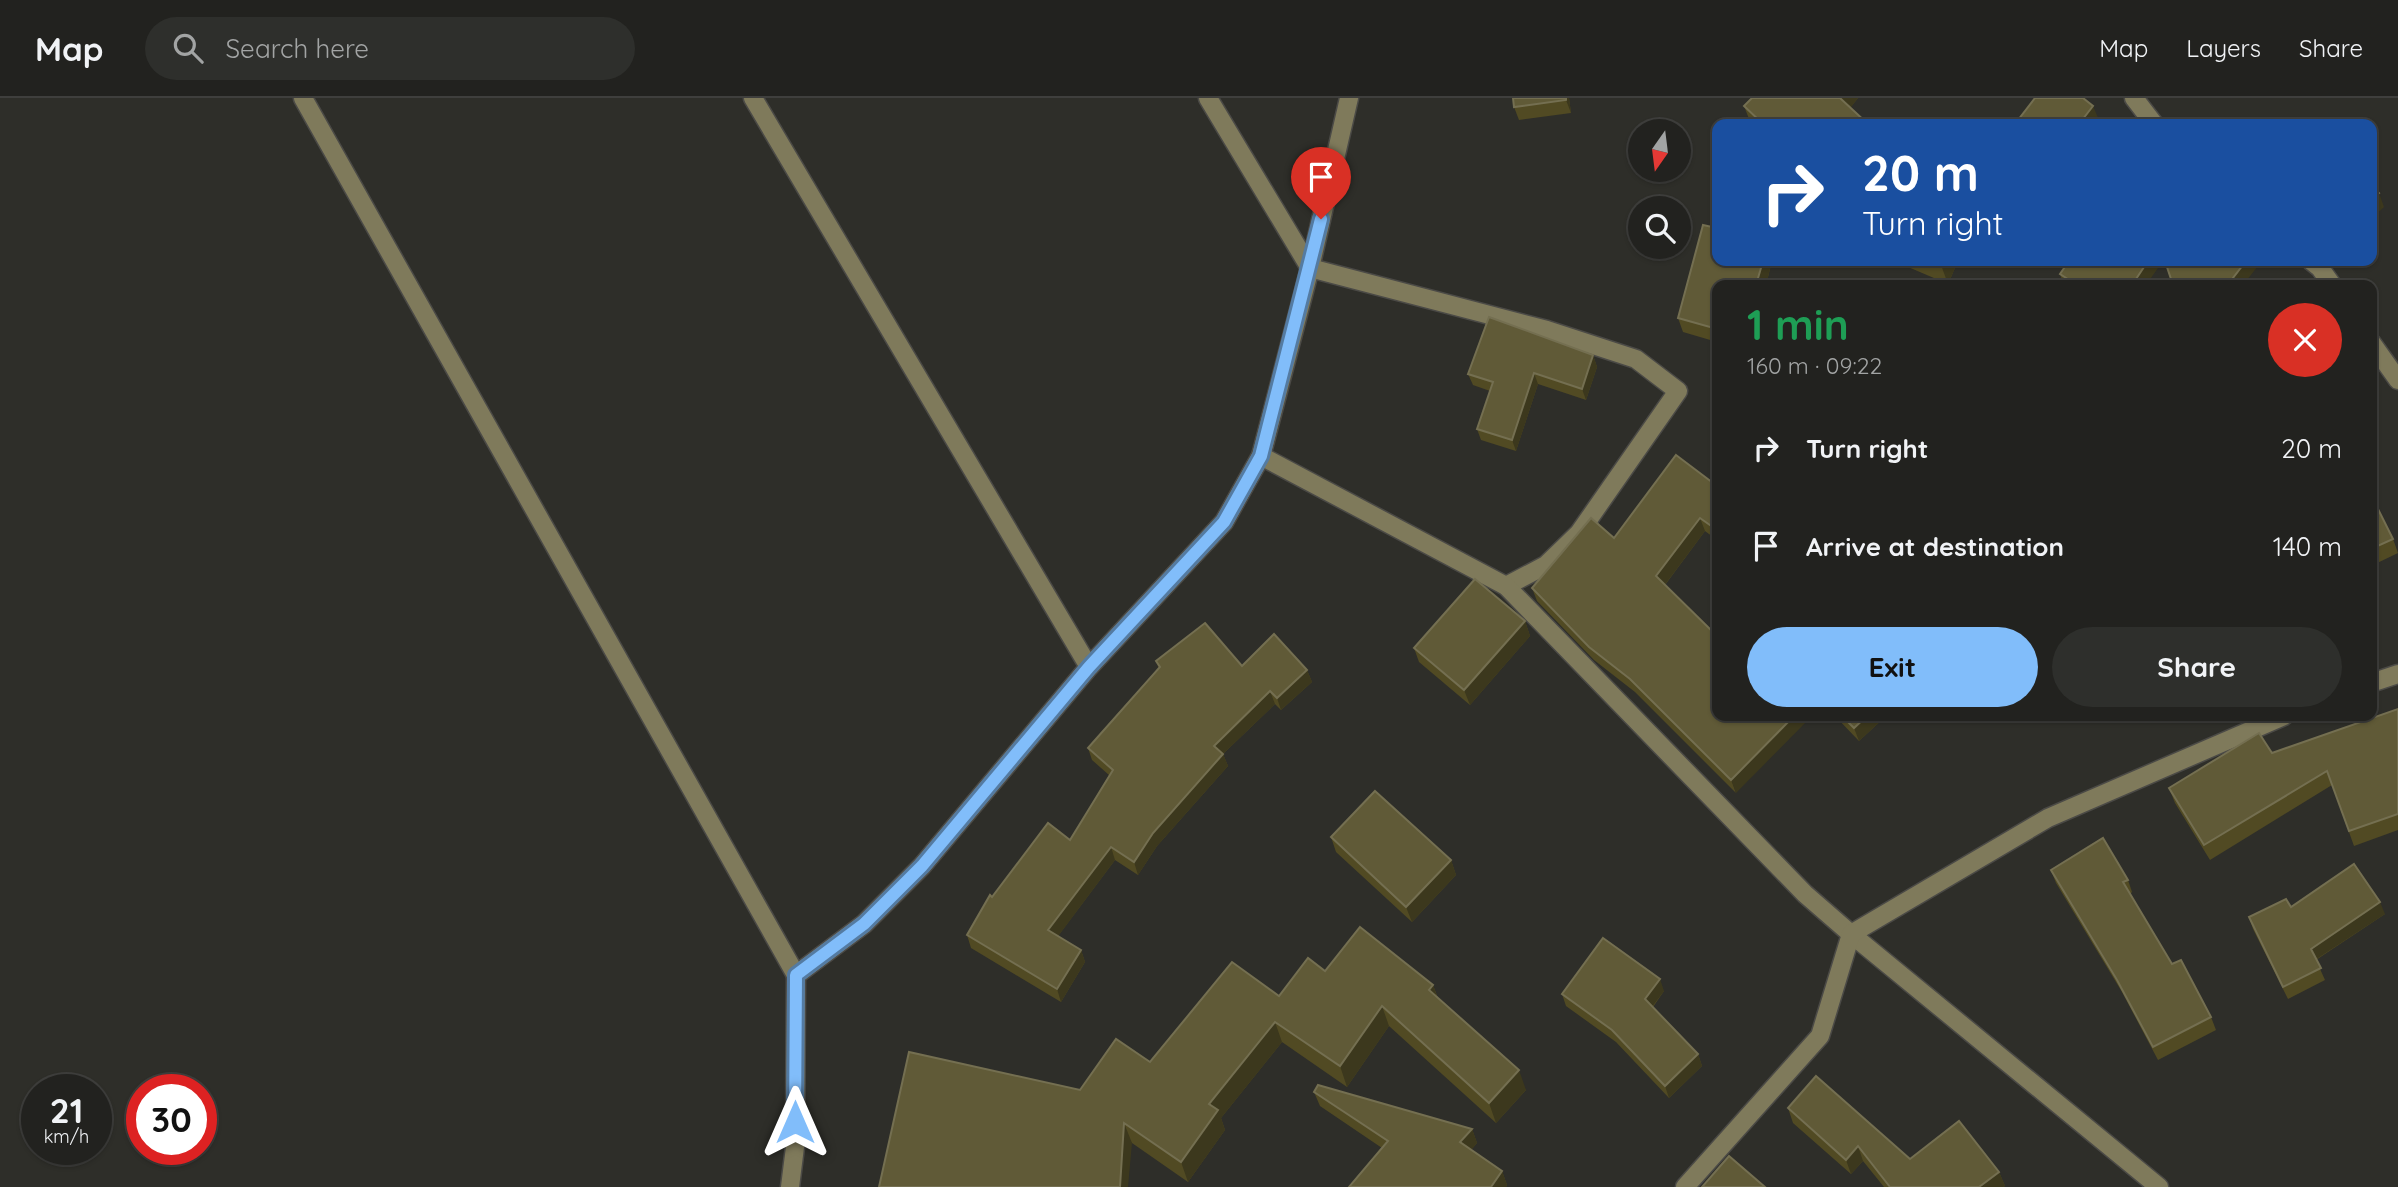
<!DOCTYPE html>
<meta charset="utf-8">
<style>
:root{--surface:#22221f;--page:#2e2f2c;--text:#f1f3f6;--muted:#a2a4a4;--line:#3f3f3d;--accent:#81bdfa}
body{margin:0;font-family:Quicksand,sans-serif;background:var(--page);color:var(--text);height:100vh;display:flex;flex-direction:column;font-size:26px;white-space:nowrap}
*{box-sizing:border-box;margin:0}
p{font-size:23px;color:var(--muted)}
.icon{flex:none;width:38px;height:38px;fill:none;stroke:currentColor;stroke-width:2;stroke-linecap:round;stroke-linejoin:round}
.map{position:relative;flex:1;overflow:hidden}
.drawer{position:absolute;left:1712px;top:182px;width:665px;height:441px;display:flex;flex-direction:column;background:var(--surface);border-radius:14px;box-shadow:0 2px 5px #0004,0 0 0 2px var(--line)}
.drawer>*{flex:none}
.guide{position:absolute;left:1712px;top:21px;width:665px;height:147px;border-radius:14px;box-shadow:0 2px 5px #0004,0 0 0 2px var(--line);background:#1a4fa0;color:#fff;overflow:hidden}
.needle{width:46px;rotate:194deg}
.controls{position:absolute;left:1628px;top:21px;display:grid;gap:14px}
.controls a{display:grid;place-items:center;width:63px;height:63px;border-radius:50%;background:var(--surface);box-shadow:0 2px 5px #0004,0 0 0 2px var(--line);font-size:35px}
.speed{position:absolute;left:21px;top:976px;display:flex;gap:14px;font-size:35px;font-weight:700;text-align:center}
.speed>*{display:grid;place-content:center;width:91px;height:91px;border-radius:50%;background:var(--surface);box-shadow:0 2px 5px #0004,0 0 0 2px var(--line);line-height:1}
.speed small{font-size:18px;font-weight:400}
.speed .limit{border:10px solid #d22;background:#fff;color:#111}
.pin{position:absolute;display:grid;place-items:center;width:60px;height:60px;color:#fff;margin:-72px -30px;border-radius:50% 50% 50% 0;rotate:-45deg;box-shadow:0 0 7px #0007}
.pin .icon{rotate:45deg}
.me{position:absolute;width:77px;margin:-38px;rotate:0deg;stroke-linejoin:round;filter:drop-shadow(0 0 5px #0008)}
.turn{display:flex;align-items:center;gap:24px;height:147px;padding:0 35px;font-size:32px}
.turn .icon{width:91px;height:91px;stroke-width:2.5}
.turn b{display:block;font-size:49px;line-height:60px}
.round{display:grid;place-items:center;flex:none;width:74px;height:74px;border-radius:37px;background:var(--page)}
.overview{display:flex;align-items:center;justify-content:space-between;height:119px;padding:0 35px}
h1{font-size:42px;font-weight:800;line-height:52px;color:#1e9e55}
.cta{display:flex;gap:14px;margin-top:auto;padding:14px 35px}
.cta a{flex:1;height:80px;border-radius:42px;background:var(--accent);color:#111;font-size:28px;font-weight:800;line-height:80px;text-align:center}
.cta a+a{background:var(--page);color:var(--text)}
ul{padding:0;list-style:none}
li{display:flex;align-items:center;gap:21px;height:98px;padding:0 35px}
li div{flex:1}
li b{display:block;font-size:26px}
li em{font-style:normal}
header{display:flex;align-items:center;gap:42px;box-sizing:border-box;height:98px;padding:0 35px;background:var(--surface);border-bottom:2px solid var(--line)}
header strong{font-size:33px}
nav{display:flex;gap:38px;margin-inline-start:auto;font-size:24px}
.search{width:490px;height:63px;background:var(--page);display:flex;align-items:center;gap:18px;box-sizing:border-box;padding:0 24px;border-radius:38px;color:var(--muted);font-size:26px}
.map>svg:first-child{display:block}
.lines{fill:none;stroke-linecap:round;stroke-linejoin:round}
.minor-casing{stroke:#4b4a46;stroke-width:21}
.minor{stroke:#7f7a5b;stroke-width:18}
.wall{fill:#514a23}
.shaded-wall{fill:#3c381d}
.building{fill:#605a37;stroke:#746f51;stroke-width:2}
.route-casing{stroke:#547ba2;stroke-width:18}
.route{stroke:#81bdfa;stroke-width:12}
</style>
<header>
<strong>Map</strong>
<div class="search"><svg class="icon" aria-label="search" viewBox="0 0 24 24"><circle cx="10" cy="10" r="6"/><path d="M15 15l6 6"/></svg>Search here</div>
<nav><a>Map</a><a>Layers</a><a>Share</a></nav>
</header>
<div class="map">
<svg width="2398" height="1089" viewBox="0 0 2398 1089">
<rect width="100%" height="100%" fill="#2e2e29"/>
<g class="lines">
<g class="minor-casing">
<g id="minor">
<path d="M 303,0 L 796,877"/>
<path d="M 753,0 L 1089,569"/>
<path d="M 1208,0 L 1310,170 L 1547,232 L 1636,261 L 1678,293 L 1579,435 L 1546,467 L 1506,488"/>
<path d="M 2134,0 L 2154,26"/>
<path d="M 2311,163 L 2320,170 L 2332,187"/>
<path d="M 2371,244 L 2398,282"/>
<path d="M 1261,358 L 1506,488 L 1805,796 L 1851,836 L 2159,1089"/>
<path d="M 2371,585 L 2398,576"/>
<path d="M 790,1089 L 795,1049 L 796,877 L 864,826 L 922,768 L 1089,569 L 1224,424 L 1261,358 L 1310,170 L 1349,0"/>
<path d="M 1685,1089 L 1820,938 L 1851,836 L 2048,720 L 2284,618"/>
</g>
</g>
<use href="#minor" class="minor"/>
</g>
<g class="wall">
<path d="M 1513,0 L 1569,0 L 1571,15 L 1519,22 L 1514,9 Z"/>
<path d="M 1752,0 L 1858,0 L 1850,10 L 1868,26 L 1751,26 L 1744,8 Z"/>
<path d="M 1717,163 L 1772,163 L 1766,187 L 1717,187 L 1717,244 L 1683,234 L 1678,220 Z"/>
<path d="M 1897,163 L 1958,163 L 1948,186 L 1901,166 Z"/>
<path d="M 2060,176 L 2146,187 L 2064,187 Z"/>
<path d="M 1593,257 L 1597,269 L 1586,302 L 1538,286 L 1516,353 L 1481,342 L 1477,331 L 1490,293 L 1473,287 L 1468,276 Z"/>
<path d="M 1717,388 L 1717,442 L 1705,433 L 1665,487 L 1736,695 L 1635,594 L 1594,562 L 1537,503 L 1532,490 L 1614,440 Z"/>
<path d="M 2371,397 L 2393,441 L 2398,455 L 2371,468 Z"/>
<path d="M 1525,523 L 1530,538 L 1470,607 L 1419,564 L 1414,550 Z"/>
<path d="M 1156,563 L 1307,572 L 1312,584 L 1281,612 L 1275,606 L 1223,656 L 1228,668 L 1157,748 L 1138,777 L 1115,762 L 1058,838 L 1081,852 L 1085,864 L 1061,904 L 971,850 L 967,837 L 992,799 L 1070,742 L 1109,677 L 1092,662 L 1088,650 L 1159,571 Z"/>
<path d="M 2398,611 L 2398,732 L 2354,748 L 2332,687 L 2210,762 L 2175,705 L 2169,690 Z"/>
<path d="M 1835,618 L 1885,618 L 1885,619 L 1859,643 Z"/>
<path d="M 1331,739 L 1451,762 L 1456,777 L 1412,824 L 1336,754 Z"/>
<path d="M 2051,772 L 2128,782 L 2132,794 L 2130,796 L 2172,866 L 2211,919 L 2216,932 L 2158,962 L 2122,894 L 2056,785 Z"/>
<path d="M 2291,809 L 2385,816 L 2316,862 L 2325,882 L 2288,901 L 2253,831 L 2249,819 Z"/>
<path d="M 1325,873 L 1433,887 L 1438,900 L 1526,992 L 1496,1025 L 1389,928 L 1347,989 L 1282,944 L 1221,1020 L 1225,1032 L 1188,1084 L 1132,1045 L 1080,992 L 1150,964 L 1279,898 Z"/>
<path d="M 1664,893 L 1653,909 L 1698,956 L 1702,968 L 1669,1000 L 1616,944 L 1566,908 L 1562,896 Z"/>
<path d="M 1314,994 L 1472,1031 L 1477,1045 L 1471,1052 L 1502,1073 L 1507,1087 L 1506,1089 L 1349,1089 L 1382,1050 L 1320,1008 Z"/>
<path d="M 1788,1010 L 1910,1061 L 1999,1074 L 2005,1088 L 2003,1089 L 1884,1089 L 1863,1063 L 1851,1076 L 1793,1025 Z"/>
</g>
<g class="shaded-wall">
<path d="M 1566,0 L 1569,0 L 1571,15 L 1566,2 Z"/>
<path d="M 1839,0 L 1858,0 L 1845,17 Z"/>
<path d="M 2093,8 L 2099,22 L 2095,26 L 2079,26 Z"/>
<path d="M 2379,95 L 2384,109 L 2371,121 L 2371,101 Z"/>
<path d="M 1763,163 L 1772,163 L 1766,187 L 1756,187 Z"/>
<path d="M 1943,163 L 1958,163 L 1948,186 L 1941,167 Z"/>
<path d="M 2148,163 L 2163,163 L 2146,187 L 2132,187 Z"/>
<path d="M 2246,163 L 2262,163 L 2243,187 L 2235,187 L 2233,180 Z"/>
<path d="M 1593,257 L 1597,269 L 1586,302 L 1582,291 Z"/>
<path d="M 1534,275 L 1538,286 L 1516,353 L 1512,342 Z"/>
<path d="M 1700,420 L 1705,433 L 1661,492 L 1656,478 Z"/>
<path d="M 1525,523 L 1530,538 L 1470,607 L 1464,592 Z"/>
<path d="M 1307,572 L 1312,584 L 1281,612 L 1277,600 Z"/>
<path d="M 1270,593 L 1275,606 L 1223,656 L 1228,668 L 1157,748 L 1138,777 L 1134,764 L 1214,648 Z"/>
<path d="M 1794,618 L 1812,618 L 1736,695 L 1731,682 Z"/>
<path d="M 1867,618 L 1885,618 L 1885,619 L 1859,643 L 1854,630 Z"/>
<path d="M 1111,749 L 1115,762 L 1053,845 L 1048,832 Z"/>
<path d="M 1451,762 L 1456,777 L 1412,824 L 1406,809 Z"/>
<path d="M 2380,804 L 2385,816 L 2315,862 L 2311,851 Z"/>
<path d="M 1081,852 L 1085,864 L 1061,904 L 1057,891 Z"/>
<path d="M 1660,881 L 1664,893 L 1649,913 L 1645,901 Z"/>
<path d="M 1433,887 L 1440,907 L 1429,892 Z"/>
<path d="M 1382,908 L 1389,928 L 1347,989 L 1340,968 Z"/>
<path d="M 1275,924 L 1282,944 L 1221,1020 L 1225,1032 L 1188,1084 L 1181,1064 L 1209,1006 Z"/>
<path d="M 1698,956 L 1702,968 L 1669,1000 L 1665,988 Z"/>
<path d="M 1519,972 L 1526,992 L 1496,1025 L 1489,1005 Z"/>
<path d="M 1124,1025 L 1132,1045 L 1128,1089 L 1120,1089 Z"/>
<path d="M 1472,1031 L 1477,1045 L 1465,1059 L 1460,1044 Z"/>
<path d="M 1858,1048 L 1863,1063 L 1851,1076 L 1846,1062 Z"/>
<path d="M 1502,1073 L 1507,1087 L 1506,1089 L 1491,1089 Z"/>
<path d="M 1999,1074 L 2005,1088 L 2003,1089 L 1979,1089 Z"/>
</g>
<g class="building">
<path d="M 1513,0 L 1566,0 L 1566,2 L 1514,9 Z"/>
<path d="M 1752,0 L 1840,0 L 1868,26 L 1763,26 L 1744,8 Z"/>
<path d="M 2035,0 L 2083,0 L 2093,8 L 2079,26 L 2015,26 Z"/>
<path d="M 2371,86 L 2379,95 L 2371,101 Z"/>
<path d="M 1703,127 L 1717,130 L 1717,163 L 1763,163 L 1756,187 L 1717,187 L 1717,231 L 1678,220 Z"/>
<path d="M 1930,163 L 1943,163 L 1941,167 Z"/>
<path d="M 2069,163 L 2148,163 L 2132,187 L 2077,187 L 2060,176 Z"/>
<path d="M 2165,163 L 2246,163 L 2233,180 L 2235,187 L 2173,187 Z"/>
<path d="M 1489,219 L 1593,257 L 1582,291 L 1534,275 L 1512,342 L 1477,331 L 1493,284 L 1468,276 Z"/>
<path d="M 1676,357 L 1717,388 L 1717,432 L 1700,420 L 1656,478 L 1717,538 L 1717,618 L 1794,618 L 1731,682 L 1630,581 L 1589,549 L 1532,490 L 1591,420 L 1614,440 Z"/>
<path d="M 2371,397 L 2393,441 L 2371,451 Z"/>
<path d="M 1475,481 L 1525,523 L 1464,592 L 1414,550 Z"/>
<path d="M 1205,525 L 1242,568 L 1274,536 L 1307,572 L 1277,600 L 1270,593 L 1214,648 L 1223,656 L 1153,735 L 1134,764 L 1111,749 L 1048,832 L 1081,852 L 1057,891 L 967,837 L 990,797 L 992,799 L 1048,725 L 1070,742 L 1113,672 L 1088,650 L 1160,569 L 1156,563 Z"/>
<path d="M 2398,611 L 2398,716 L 2349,733 L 2327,673 L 2204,747 L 2169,690 L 2259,635 L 2272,655 Z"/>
<path d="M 1842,618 L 1867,618 L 1854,630 Z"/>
<path d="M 1375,693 L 1451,762 L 1406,809 L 1331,739 Z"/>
<path d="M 2103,740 L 2128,782 L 2123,784 L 2172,866 L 2181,862 L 2211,919 L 2153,949 L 2117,882 L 2051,772 Z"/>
<path d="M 2354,766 L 2380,804 L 2311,851 L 2321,870 L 2283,889 L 2249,819 L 2286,801 L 2291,809 Z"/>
<path d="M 1360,829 L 1433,887 L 1429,892 L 1519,972 L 1489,1005 L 1382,908 L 1340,968 L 1275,924 L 1209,1006 L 1218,1012 L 1181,1064 L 1124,1025 L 1120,1089 L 879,1089 L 909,954 L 1080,992 L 1116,941 L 1150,964 L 1232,864 L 1279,898 L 1308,860 L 1325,873 Z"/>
<path d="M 1603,840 L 1660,881 L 1645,901 L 1698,956 L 1665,988 L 1612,932 L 1562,896 Z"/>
<path d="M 1816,978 L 1910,1061 L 1959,1023 L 1999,1074 L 1979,1089 L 1890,1089 L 1858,1048 L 1846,1062 L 1788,1010 Z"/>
<path d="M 1318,987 L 1472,1031 L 1460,1044 L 1502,1073 L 1491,1089 L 1349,1089 L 1388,1043 L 1314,994 Z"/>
<path d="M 1729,1058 L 1765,1089 L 1702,1089 Z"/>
</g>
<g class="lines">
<g class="route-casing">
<path id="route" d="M 795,1024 L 796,877 L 864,826 L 922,768 L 1089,569 L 1224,424 L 1261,358 L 1321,121"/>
</g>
<use href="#route" class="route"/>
</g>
</svg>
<div class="controls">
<a><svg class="needle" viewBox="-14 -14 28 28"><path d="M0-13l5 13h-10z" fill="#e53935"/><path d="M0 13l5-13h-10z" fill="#a2a4a4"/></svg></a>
<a><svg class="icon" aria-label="search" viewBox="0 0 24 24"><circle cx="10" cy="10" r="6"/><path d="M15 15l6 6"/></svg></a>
</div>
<div class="speed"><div>21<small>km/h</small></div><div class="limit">30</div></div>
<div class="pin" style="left:1321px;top:121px;background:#d93025"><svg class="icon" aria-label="arrive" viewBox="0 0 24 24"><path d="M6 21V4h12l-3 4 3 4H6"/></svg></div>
<svg class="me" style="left:795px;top:1024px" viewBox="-20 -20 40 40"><path d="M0-17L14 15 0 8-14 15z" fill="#81bdfa" stroke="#fff" stroke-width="4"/></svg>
<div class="guide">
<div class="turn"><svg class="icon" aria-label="right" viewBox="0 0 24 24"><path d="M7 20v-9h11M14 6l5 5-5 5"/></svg><div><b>20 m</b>Turn right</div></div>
</div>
<section class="drawer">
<div class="overview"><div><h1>1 min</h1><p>160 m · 09:22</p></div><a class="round" style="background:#d93025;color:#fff"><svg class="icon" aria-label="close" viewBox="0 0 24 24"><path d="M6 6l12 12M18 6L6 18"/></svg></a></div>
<ul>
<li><svg class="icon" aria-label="right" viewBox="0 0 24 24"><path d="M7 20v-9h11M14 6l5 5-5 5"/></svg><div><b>Turn right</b></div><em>20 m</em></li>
<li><svg class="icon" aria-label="arrive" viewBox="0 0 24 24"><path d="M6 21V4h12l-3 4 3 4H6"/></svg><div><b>Arrive at destination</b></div><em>140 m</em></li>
</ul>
<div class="cta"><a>Exit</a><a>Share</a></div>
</section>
</div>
